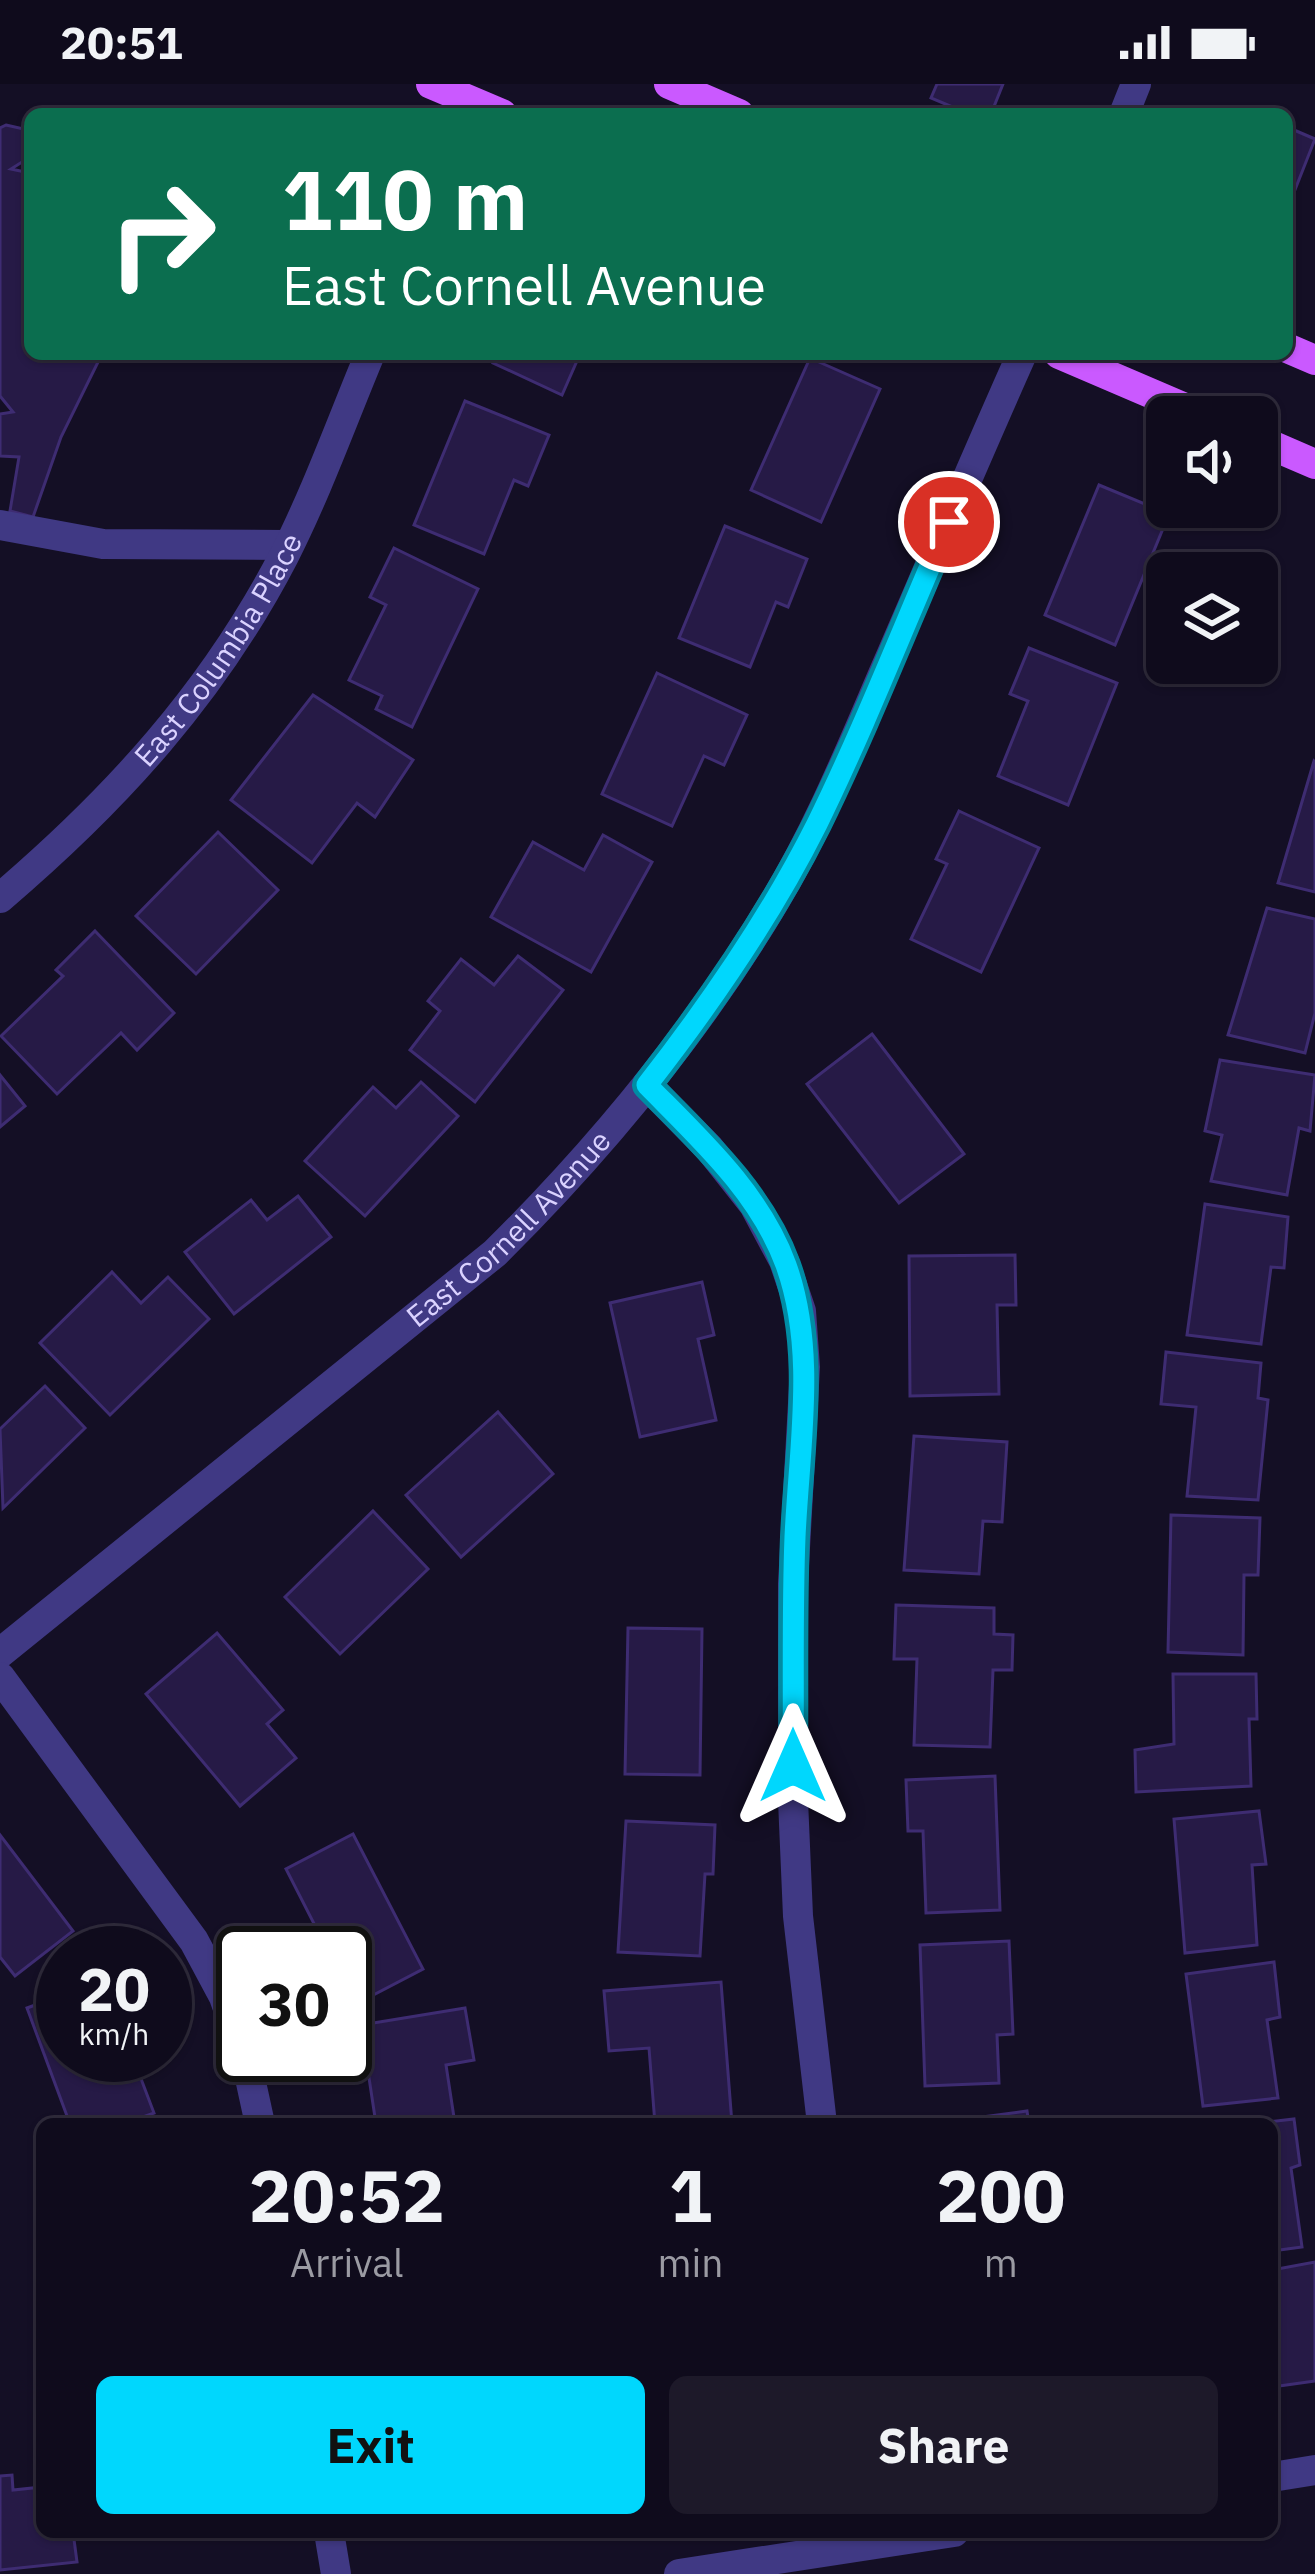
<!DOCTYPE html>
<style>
:root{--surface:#0f0b1c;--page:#1d1929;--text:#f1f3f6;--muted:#9b9ba3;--line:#2f2b3b;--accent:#00d7fd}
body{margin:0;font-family:"IBM Plex Sans",sans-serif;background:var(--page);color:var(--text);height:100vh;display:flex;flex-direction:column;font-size:45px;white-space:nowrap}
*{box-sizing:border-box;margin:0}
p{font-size:39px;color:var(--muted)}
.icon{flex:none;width:66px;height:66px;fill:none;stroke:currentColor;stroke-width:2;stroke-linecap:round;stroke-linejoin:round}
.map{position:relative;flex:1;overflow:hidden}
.drawer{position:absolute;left:36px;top:2034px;width:1242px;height:420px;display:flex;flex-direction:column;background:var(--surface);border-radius:18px;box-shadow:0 3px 9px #0004,0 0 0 3px var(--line)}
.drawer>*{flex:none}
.hud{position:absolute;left:24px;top:24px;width:1269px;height:252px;border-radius:18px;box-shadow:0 3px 9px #0004,0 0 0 3px var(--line);background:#0b6e4f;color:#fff;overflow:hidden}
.fabs{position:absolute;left:1146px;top:312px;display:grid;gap:24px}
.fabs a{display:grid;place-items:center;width:132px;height:132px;border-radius:18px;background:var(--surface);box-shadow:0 3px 9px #0004,0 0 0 3px var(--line);font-size:60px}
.speed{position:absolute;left:36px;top:1842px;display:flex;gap:24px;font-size:60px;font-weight:700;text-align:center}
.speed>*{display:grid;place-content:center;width:156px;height:156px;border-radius:50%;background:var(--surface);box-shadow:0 3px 9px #0004,0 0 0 3px var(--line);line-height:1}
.speed small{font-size:30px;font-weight:400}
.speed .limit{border:6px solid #111;border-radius:18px;background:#fff;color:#111}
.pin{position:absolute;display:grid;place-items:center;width:102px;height:102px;color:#fff;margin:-51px;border:6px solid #fff;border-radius:50%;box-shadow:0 3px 12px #0007}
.me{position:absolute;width:132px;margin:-66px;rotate:0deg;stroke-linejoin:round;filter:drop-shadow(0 0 9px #0008)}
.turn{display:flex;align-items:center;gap:42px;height:252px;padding:0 60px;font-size:54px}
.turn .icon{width:156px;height:156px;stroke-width:2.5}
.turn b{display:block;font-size:84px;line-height:102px}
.eta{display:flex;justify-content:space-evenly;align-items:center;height:204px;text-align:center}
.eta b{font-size:72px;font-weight:800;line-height:84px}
.button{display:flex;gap:24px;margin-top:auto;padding:24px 60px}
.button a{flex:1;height:138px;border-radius:18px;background:var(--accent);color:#111;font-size:48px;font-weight:800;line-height:138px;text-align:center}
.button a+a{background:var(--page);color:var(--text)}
.status{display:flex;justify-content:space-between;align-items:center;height:84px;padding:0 60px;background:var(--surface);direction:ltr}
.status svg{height:33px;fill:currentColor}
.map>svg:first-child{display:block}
.building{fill:#261a46;stroke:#3e2c72;stroke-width:3}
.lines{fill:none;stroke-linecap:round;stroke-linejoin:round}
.minor{stroke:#403984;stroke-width:30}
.major{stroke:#ca59ff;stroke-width:30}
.route-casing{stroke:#008ca4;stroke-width:30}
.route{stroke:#00d7fd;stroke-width:21}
.labels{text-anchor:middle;stroke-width:9;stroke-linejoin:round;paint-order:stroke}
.street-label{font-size:30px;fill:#dad2ff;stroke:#140f25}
</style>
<div class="status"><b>20:51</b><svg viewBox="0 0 49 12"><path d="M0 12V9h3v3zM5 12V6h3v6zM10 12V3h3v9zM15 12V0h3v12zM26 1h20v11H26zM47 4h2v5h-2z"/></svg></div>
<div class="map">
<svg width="1315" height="2490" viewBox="0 0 1315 2490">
<rect width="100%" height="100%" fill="#140f25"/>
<g class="building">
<path d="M 937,0 L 1003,0 L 991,30 L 969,30 L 931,14 Z"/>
<path d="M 6,41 L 24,45 L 30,53 L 30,73 L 11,85 L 30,89 L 30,270 L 102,270 L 61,353 L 33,433 L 10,427 L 19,373 L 0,372 L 0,330 L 13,328 L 0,312 L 0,44 Z"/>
<path d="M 1287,43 L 1315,55 L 1289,121 L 1287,121 Z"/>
<path d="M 497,270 L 580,270 L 562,311 L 493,279 Z"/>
<path d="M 810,274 L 880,305 L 821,438 L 751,406 Z"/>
<path d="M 465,317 L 549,351 L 528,402 L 514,396 L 484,470 L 414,441 Z"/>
<path d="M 1099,401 L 1169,430 L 1115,561 L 1045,531 Z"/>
<path d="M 725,442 L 807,475 L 788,523 L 776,518 L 750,583 L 679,554 Z"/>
<path d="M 394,464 L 478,505 L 412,643 L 376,625 L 382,612 L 349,596 L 386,521 L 370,513 Z"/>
<path d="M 1029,564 L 1117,599 L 1068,721 L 998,692 L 1028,617 L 1010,610 Z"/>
<path d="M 657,589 L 747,631 L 724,681 L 704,672 L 672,742 L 602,710 Z"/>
<path d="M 313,611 L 413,676 L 375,733 L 357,719 L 312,779 L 231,716 Z"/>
<path d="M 1314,677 L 1315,678 L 1315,808 L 1278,799 Z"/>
<path d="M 959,727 L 1039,764 L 981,888 L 911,855 L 947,780 L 936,775 Z"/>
<path d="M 218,748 L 278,806 L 196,890 L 136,832 Z"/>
<path d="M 603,751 L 652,778 L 591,888 L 491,833 L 533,758 L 584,786 Z"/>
<path d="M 1267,824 L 1315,835 L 1315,929 L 1305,969 L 1228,951 Z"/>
<path d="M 95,847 L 174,929 L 137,966 L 121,949 L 57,1010 L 1,952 L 63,892 L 56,886 Z"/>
<path d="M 518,872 L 563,906 L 475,1018 L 410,966 L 440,927 L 428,917 L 461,875 L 494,901 Z"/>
<path d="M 872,950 L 964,1070 L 899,1119 L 807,1000 Z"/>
<path d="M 1220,976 L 1315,991 L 1310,1047 L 1299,1044 L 1287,1111 L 1211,1097 L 1222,1051 L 1205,1047 Z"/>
<path d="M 0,991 L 25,1022 L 0,1043 Z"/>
<path d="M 421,998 L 458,1032 L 365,1132 L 305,1077 L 373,1003 L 396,1024 Z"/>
<path d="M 298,1112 L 331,1153 L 234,1230 L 185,1168 L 251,1116 L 267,1136 Z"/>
<path d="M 1205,1120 L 1288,1133 L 1284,1184 L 1271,1183 L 1261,1260 L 1187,1251 Z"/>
<path d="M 1015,1171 L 1016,1221 L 997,1221 L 999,1310 L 910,1312 L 909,1172 Z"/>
<path d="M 112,1188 L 141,1219 L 168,1193 L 209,1235 L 110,1331 L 40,1259 Z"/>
<path d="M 702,1198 L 714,1251 L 698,1255 L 716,1336 L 640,1353 L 610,1219 Z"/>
<path d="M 1166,1268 L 1261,1279 L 1258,1314 L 1268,1316 L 1258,1416 L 1187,1412 L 1196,1323 L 1161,1320 Z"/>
<path d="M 45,1302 L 85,1344 L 3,1424 L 0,1345 Z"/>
<path d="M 498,1328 L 553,1390 L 461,1473 L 406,1411 Z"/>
<path d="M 914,1352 L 1007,1358 L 1002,1438 L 983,1437 L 979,1490 L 904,1486 Z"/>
<path d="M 373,1427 L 428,1485 L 340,1570 L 285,1513 Z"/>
<path d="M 1171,1431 L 1260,1434 L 1258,1491 L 1244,1491 L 1243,1571 L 1168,1568 Z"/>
<path d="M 896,1521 L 994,1524 L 994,1550 L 1013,1551 L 1012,1586 L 993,1586 L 990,1663 L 914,1661 L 917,1575 L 894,1575 Z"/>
<path d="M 628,1544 L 702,1545 L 700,1691 L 625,1690 Z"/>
<path d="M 217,1549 L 283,1626 L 267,1640 L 296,1674 L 240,1722 L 146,1610 Z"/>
<path d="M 1173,1590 L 1256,1590 L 1257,1635 L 1249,1635 L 1251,1702 L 1136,1708 L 1135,1666 L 1174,1660 Z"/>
<path d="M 995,1692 L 1000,1826 L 926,1829 L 923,1747 L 908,1747 L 906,1696 Z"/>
<path d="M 1259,1727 L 1266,1780 L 1252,1781 L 1257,1861 L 1185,1869 L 1174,1735 Z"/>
<path d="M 626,1737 L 715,1741 L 713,1790 L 705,1790 L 700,1872 L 618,1868 Z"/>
<path d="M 353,1750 L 423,1885 L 356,1920 L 345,1899 L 345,1869 L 329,1869 L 286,1785 Z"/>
<path d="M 0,1751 L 73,1847 L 15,1892 L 0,1873 Z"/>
<path d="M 1009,1857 L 1013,1950 L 997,1951 L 999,1999 L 925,2002 L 920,1861 Z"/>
<path d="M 1274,1878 L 1280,1933 L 1267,1936 L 1278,2014 L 1203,2022 L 1186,1890 Z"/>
<path d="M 721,1898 L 732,2040 L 655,2040 L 649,1964 L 609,1967 L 604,1907 Z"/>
<path d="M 63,1911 L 63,1971 L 132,1971 L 154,2029 L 124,2040 L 70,2040 L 27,1924 Z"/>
<path d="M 465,1924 L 474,1976 L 446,1981 L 455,2040 L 376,2040 L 361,1941 Z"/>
<path d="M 1027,2027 L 1029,2040 L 929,2040 Z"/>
<path d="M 1294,2035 L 1300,2081 L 1291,2084 L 1302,2163 L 1272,2167 L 1272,2040 L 1251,2040 Z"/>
<path d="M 1315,2178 L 1315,2297 L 1272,2303 L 1272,2186 Z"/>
<path d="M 12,2391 L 13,2406 L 42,2403 L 42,2448 L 73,2448 L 77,2478 L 0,2486 L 0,2392 Z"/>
</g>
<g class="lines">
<g class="minor">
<path d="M 1124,30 L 1136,0"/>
<path d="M 0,441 L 103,460 L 288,461"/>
<path id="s1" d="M 0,814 C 116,715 213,609 284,472 C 317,407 342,337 370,270"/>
<path d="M 647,1001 L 709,1064 L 754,1121 L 784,1177 L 801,1227 L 805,1283 L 793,1500 L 793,1716 L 798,1832 L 822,2040"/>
<path id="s2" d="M 0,1569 L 495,1169 C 601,1064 696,949 773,820 C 819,744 852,662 887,581 C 932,477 976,373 1022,270"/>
<path d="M 0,1593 L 194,1857 L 224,1913 L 243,1967"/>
<path d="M 245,1971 L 260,2040"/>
<path d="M 1272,2393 L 1315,2386"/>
<path d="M 329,2448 L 336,2490"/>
<path d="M 679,2490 L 954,2448"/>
</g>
<g class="major">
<path d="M 431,0 L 502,30"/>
<path d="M 669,0 L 739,30"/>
<path d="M 1287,264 L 1315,276"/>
<path d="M 1059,270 L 1206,333"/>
<path d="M 1257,355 L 1315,380"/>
</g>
</g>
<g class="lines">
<g class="route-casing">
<path id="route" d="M 793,1682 C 794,1605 792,1529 795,1453 C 799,1363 817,1267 786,1181 C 760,1109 699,1054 647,1001 C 711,919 770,834 817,740 C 865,642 905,539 949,438"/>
</g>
<use href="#route" class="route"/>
</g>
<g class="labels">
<g class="street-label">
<text dy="10" stroke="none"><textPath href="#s1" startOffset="333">East Columbia Place</textPath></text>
<text dy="10" stroke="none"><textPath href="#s2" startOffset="663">East Cornell Avenue</textPath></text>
</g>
</g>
</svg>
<div class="fabs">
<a><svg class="icon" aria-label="sound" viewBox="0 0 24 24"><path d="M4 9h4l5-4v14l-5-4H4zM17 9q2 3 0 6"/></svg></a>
<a><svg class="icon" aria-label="layers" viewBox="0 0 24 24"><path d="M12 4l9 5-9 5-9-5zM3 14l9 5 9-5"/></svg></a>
</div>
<div class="speed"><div>20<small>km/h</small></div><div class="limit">30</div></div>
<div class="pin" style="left:949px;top:438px;background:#d93025"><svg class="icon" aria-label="arrive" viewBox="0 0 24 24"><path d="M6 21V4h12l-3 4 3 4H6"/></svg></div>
<svg class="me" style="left:793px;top:1682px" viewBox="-20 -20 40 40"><path d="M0-17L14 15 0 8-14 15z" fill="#00d7fd" stroke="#fff" stroke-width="4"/></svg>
<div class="hud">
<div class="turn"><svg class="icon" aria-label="right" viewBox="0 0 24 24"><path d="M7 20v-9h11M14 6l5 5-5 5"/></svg><div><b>110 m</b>East Cornell Avenue</div></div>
</div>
<section class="drawer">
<div class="eta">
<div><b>20:52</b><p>Arrival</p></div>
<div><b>1</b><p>min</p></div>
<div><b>200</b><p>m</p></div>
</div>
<div class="button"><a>Exit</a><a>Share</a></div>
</section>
</div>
